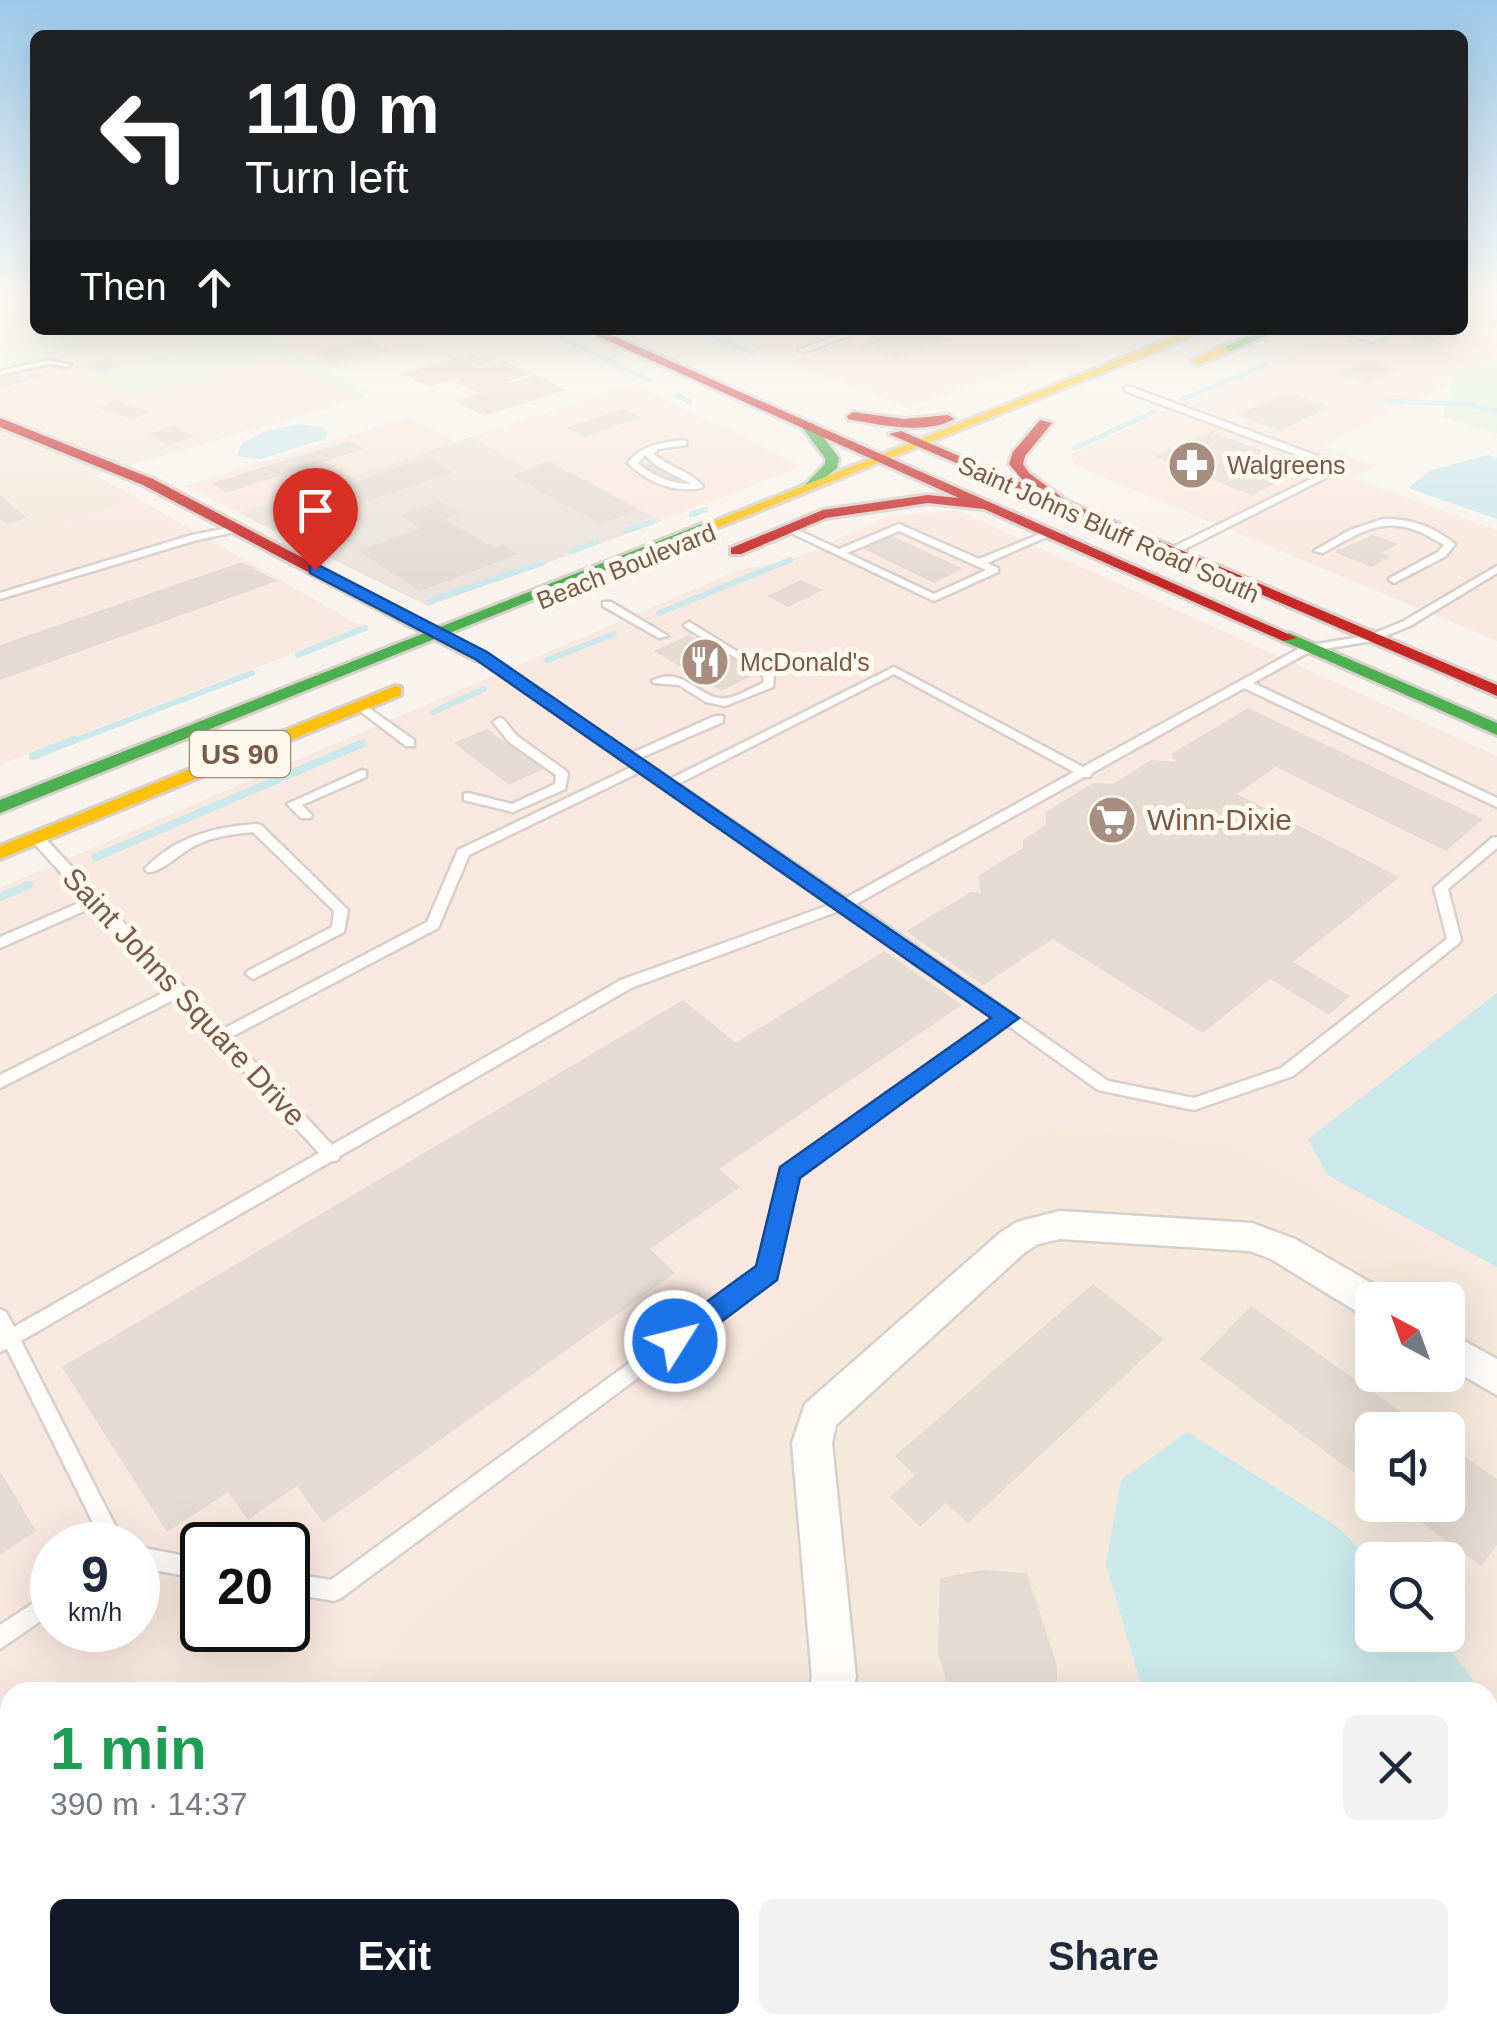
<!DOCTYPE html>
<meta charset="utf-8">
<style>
:root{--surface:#fff;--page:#f2f2f3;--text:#1f2937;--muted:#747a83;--accent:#111827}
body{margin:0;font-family:Helvetica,sans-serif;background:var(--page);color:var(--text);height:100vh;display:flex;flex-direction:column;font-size:38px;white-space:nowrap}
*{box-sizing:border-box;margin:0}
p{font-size:32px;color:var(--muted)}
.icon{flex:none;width:55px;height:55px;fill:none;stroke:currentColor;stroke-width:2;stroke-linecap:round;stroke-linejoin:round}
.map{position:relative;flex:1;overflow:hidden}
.sheet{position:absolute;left:0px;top:1682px;width:1498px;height:352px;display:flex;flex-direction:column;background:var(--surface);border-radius:30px 30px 0 0;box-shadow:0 10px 40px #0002}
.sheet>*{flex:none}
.hud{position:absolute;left:30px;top:30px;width:1438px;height:305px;border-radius:15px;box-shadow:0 10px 40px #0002;background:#202124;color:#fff;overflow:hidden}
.needle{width:65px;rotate:319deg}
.buttons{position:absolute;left:1355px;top:1282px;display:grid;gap:20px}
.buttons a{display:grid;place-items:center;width:110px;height:110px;border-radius:15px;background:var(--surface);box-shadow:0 10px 40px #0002;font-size:50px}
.speed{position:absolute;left:30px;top:1522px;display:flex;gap:20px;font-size:50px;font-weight:700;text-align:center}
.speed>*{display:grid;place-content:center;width:130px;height:130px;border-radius:50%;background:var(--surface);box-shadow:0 10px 40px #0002;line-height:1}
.speed small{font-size:25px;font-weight:400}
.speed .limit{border:5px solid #111;border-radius:15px;background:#fff;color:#111}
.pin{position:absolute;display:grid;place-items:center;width:85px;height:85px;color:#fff;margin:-102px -42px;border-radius:50% 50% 50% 0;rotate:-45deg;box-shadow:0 0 10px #0007}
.pin .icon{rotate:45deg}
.me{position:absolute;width:110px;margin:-55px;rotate:54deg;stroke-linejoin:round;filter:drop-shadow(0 0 8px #0008)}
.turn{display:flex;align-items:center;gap:35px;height:210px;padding:0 50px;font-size:45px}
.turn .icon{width:130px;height:130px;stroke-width:2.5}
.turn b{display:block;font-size:70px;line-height:85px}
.then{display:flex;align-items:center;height:95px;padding:0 50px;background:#0003;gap:20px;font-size:38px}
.round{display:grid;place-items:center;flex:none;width:105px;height:105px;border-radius:15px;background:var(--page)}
.headline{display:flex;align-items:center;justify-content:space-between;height:170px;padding:0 50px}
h1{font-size:60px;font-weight:700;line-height:75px;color:#1e9e55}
.button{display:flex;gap:20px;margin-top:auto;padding:20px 50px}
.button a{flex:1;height:115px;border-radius:15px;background:var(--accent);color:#fff;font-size:40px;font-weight:700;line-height:115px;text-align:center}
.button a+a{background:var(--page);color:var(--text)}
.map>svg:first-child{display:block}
.residential{fill:#f4e9db;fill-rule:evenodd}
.commercial{fill:#f9e8df;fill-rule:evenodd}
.industrial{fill:#ebe3dc}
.green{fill:#e4f0d5}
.water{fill:#cbe8eb}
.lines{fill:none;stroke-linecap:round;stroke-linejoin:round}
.stream-far2{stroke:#cbe8eb;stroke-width:5}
.stream-far1{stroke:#cbe8eb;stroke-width:6}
.stream{stroke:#cbe8eb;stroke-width:8}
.building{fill:#e5dbd3}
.lane-casing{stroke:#d7d0ca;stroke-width:5}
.street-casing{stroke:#d7d0ca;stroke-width:5}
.fast-casing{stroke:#d8cfc8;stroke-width:6}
.slow-casing{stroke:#d8cfc8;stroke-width:6}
.jam-casing{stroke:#d8cfc8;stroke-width:6}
.lane{fill:#fefdfc;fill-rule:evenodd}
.street{fill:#fefdfc;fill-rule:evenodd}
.fast{fill:#4caf50;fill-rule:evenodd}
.slow{fill:#ffc107;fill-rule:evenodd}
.jam{fill:#c62828;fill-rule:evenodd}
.route{fill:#1a73e8;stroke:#114b97;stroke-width:2.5}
.labels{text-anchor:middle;stroke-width:10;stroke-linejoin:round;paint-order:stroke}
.far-poi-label{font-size:25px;fill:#7a5948;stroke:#fff8ee;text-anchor:start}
.far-street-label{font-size:25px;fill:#7a5948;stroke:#fff8ee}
.shield{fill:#fff8ee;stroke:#a2897a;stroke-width:2.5}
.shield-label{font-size:28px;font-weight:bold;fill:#7a5948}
.poi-label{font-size:30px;fill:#7a5948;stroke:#fff8ee;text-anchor:start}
.street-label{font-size:30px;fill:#7a5948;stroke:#fff8ee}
</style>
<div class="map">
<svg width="1497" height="2034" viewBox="0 0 1497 2034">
<rect width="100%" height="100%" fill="#f8f3ec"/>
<g class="residential">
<path d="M 0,305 L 13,314 L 35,313 L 35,330 L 87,330 L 0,353 Z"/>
<path d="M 163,330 L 182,335 L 190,348 L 89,376 L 128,395 L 275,356 L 362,398 L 95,475 L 140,500 L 0,540 L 0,370 Z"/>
<path d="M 1038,1128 L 1226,1140 L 1497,1287 L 1497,2034 L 130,2034 L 136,2025 L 1488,2025 L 1488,1692 L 362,1692 L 411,1620 ZM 1372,1300 L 1448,1300 L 1448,1375 L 1372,1375 ZM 1372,1430 L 1448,1430 L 1448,1505 L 1372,1505 ZM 1372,1560 L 1448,1560 L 1448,1635 L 1372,1635 Z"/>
</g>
<g class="commercial">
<path d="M 1463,311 L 1497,321 L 1497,360 L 1323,446 L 1374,466 L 1352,478 L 1497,530 L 1497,641 L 1074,465 L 1071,454 L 1345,330 L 1462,330 Z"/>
<path d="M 254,330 L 473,330 L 327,371 Z"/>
<path d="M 711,330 L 1105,330 L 1113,333 L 907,408 Z"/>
<path d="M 634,384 L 801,466 L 662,521 L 548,461 L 527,468 L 471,437 Z"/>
<path d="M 410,417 L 456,442 L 239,513 L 184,486 Z"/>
<path d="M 140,500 L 363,627 L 0,765 L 0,540 Z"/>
<path d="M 957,510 L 1497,756 L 1497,1287 L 1226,1140 L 1038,1128 L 411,1620 L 362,1692 L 10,1692 L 10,2025 L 136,2025 L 130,2034 L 0,2034 L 0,888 L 739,570 L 789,561 L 890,516 ZM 52,1545 L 138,1545 L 138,1630 L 52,1630 ZM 202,1545 L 288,1545 L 288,1630 L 202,1630 Z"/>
</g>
<path class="industrial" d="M 471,437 L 527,468 L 548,460 L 662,521 L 428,606 L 239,513 Z"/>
<g class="green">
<path d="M 86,330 L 157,330 L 0,370 L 0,353 Z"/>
<path d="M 163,330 L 250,330 L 367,391 L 362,398 L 275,356 L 128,395 L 87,376 L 189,348 L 182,335 Z"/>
<path d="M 1497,358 L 1497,434 L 1443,416 L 1455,374 Z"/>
</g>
<g class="water">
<path d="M 300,424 L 320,427 L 329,433 L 325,439 L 260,459 L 237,456 L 242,443 L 266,431 Z"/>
<path d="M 1488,455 L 1497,458 L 1497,519 L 1408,488 L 1431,470 Z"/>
<path d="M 1497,993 L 1497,1267 L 1327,1175 L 1308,1139 Z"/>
<path d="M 1187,1432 L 1338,1527 L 1372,1562 L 1372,1635 L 1439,1635 L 1482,1692 L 1143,1692 L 1106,1564 L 1121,1480 Z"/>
<path d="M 1488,1700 L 1497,1712 L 1497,2034 L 1109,2034 L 1114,2025 L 1488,2025 Z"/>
<path d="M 10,1814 L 10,2025 L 37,2025 L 26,2034 L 0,2034 L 0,1820 Z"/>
</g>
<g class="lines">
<g class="stream-far2">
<path d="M 697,330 L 755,354"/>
<path d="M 551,333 L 650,381"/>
<path d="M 677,395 L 690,402"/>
<path d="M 1181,400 L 1267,364"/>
<path d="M 1387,401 L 1466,404 L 1497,411"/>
<path d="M 1075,448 L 1154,412"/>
</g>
<g class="stream-far1">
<path d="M 692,514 L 705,510"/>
<path d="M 625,531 L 652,522"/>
<path d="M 572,551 L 596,542"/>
<path d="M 430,601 L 542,563"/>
<path d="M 659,613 L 790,560"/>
<path d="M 298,655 L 365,628"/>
<path d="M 547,660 L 614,634"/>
<path d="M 433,712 L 484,689"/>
<path d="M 68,743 L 252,673"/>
</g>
<g class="stream">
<path d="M 33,756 L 74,740"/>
<path d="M 96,857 L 363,743"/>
<path d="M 0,897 L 29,885"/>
</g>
</g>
<g class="building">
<path d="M 836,330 L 890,335 L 920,330 L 948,340 L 896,358 L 860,345 L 877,339 Z"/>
<path d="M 1435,330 L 1452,334 L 1428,344 L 1412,340 Z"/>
<path d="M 368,339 L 391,351 L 331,364 L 313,353 Z"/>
<path d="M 480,352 L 496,360 L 476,367 L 479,368 L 504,361 L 531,374 L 507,382 L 510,383 L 536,375 L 566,390 L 484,416 L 455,401 L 481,393 L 454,383 L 459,381 L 455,379 L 429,387 L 402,373 Z"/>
<path d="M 108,359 L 121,366 L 97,373 L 84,365 Z"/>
<path d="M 1367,360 L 1398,370 L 1367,384 L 1335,374 Z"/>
<path d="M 15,371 L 25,375 L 34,372 L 44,376 L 0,388 L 0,376 Z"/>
<path d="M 1287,393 L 1330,407 L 1280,431 L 1236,415 Z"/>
<path d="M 116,400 L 150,412 L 132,420 L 97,407 Z"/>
<path d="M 623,409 L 641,417 L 584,437 L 566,428 Z"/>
<path d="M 175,426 L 194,437 L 167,445 L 148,434 Z"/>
<path d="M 1211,432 L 1308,467 L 1252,495 L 1155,457 Z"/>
<path d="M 348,441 L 364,449 L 226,493 L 212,483 Z"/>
<path d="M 428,458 L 453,472 L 330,513 L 306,498 Z"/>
<path d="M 549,462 L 638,510 L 600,524 L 512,475 Z"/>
<path d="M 653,463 L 685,479 L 673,483 L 642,467 Z"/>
<path d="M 0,495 L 27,518 L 6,524 L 0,519 Z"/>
<path d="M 439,501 L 460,513 L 445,519 L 494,548 L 502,545 L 518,554 L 420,591 L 358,551 L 421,528 L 400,515 Z"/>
<path d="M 891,535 L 933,555 L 963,569 L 934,583 L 862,548 Z"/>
<path d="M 1373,535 L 1398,544 L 1382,553 L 1390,556 L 1372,567 L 1334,552 Z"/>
<path d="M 242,562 L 277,581 L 0,680 L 0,645 Z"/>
<path d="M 801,580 L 823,590 L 788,607 L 767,596 Z"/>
<path d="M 689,635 L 757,673 L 721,691 L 654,651 Z"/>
<path d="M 1248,708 L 1483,819 L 1446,851 L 1276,767 L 1237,794 L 1399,877 L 1293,962 L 1350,996 L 1329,1015 L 1270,979 L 1203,1033 L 1053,939 L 983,985 L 906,931 L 971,892 L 981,893 L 978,876 L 1023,848 L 1023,840 L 1046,825 L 1046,812 L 1093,783 L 1113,784 L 1151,760 L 1176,762 L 1171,754 Z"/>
<path d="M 487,729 L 543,769 L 509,785 L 454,743 Z"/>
<path d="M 884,951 L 962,1005 L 719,1169 L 740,1187 L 650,1249 L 675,1273 L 323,1523 L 297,1486 L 248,1520 L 228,1492 L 167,1532 L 62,1367 L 683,1000 L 736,1043 Z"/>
<path d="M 1093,1284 L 1164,1339 L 968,1523 L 946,1503 L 920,1527 L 890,1497 L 915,1475 L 895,1456 Z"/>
<path d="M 1251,1306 L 1427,1430 L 1372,1430 L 1372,1486 L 1200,1359 Z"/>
<path d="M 1448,1445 L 1497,1479 L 1497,1545 L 1481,1566 L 1398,1505 L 1448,1505 Z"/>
<path d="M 0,1471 L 36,1531 L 0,1555 Z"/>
<path d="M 983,1570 L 1027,1573 L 1056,1662 L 1058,1692 L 949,1692 L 938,1653 L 940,1578 Z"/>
<path d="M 459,2025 L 738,2025 L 738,2027 L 698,2034 L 459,2034 Z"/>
</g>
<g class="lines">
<g class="lane-casing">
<g id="lane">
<path d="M 1331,330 C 1345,330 1362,339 1375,336 C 1385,335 1390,330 1401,330 L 1373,342 Z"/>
<path d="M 847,332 L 854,334 L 805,352 L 798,350 Z"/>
<path d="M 49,360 L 71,365 L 67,367 L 49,364 L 0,375 L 0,371 Z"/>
<path d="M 1125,387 L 1131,387 L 1331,461 L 1337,472 L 1175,554 L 1167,554 L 1167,550 L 1327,471 L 1324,465 L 1125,391 Z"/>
<path d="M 683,440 L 686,441 L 686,445 L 658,449 L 654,454 C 669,467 689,471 703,486 L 701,488 C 674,493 648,483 628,463 C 642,444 661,443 683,440 ZM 645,455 L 657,466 L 691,484 C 670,484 653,476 638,463 Z"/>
<path d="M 1383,519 C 1411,518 1434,527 1455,544 L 1446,556 L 1394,583 L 1389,580 L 1390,578 L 1438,552 L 1444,545 C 1392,512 1372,525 1323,553 L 1314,551 L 1350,530 Z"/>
<path d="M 899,524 L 979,559 L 1050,530 L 1058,532 L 987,563 L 998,568 L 998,572 L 934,601 L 783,529 L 791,527 L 839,549 ZM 899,531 L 986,570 L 934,594 L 847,553 Z"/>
<path d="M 237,526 L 240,527 L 240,531 L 197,540 L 0,599 L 0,593 L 192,535 Z"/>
<path d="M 1497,566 L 1497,573 L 1410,626 L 1373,641 L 1311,651 L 1253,683 L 1497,798 L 1497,807 L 1244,688 L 1092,773 L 1090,777 L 1084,777 L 856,904 L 1108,1081 L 1194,1098 L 1281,1068 L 1447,939 L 1434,888 L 1492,838 L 1497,837 L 1497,848 L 1448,889 L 1461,940 L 1459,943 L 1293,1076 L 1194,1110 L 1098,1090 L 1007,1025 L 797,1177 L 774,1277 L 341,1598 L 334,1601 L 288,1593 L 288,1573 L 331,1580 L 760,1268 L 783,1169 L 997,1018 L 844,909 L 631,988 L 340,1156 L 338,1160 L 330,1162 L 21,1341 L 125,1545 L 104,1545 L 7,1349 L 0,1352 L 0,1309 L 6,1312 L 14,1327 L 319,1153 L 177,998 L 0,1088 L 0,1075 L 169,990 L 93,907 L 0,948 L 0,937 L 86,900 L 32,841 L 30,838 L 32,835 L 42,835 L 223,1029 L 427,922 L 458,850 L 634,766 L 477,658 L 477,654 L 485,654 L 632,753 L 715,716 L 723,716 L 723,722 L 640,758 L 670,779 L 894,667 L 1083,767 L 1304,646 L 1367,636 L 1402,622 ZM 894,674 L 1074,772 L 846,898 L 678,784 ZM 642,771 L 835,903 L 621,980 L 332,1145 L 231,1037 L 438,928 L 469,855 Z"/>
<path d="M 603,602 L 611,602 L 668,636 L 659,638 L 603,606 Z"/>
<path d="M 689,622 L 774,674 L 773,687 L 725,706 L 706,702 L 679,685 L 654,683 L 652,681 C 681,666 694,693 718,698 C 732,701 751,688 763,683 L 764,677 L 757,671 L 685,627 L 684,625 Z"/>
<path d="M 360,702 L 414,740 L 414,746 L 406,746 L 356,708 L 356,704 Z"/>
<path d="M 499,718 L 503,719 L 517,736 L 566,771 L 568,774 L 565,789 L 513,812 L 464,800 L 464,794 L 468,793 L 512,804 L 555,784 L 556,775 L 509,742 L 493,722 Z"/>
<path d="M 362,770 L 366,771 L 366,777 L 302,805 L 312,815 L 311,818 L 301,818 L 287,804 Z"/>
<path d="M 256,824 L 261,825 L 348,910 L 344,932 L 253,979 L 246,974 L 248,971 L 332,927 L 334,911 L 253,832 C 233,834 214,836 196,845 C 181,852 162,873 147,872 L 145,869 C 174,837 215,827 256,824 Z"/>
<path d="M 138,1547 L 202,1559 L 202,1579 L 138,1567 Z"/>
<path d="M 52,1591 L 52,1613 L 0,1649 L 0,1625 Z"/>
</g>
</g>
<g class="street-casing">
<g id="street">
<path d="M 1060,1211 L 1252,1223 L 1295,1239 L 1385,1291 L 1389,1300 L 1372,1300 L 1372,1317 L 1359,1313 L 1271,1259 L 1250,1251 L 1060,1239 L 1038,1244 L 1024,1253 L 836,1425 L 832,1443 L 856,1677 L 853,1692 L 809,1692 L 812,1677 L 792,1443 L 805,1404 L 1000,1233 L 1017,1222 Z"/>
<path d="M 1448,1332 L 1497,1359 L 1497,1395 L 1448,1367 Z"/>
<path d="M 263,2025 L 317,2025 L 313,2034 L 259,2034 Z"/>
</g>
</g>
<g class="fast-casing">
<g id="fast">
<path d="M 1262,330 L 1278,330 L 1227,353 L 1217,350 Z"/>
<path d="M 803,423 L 813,423 L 839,458 L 837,468 L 811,490 L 804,486 L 825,464 L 825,458 L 801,426 Z"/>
<path d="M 707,522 L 719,525 L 0,813 L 0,800 Z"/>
<path d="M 1289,633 L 1497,723 L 1497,735 L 1283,641 L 1281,638 Z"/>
</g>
</g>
<g class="slow-casing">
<g id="slow">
<path d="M 1192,330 L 1208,330 L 717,528 L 705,525 Z"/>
<path d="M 1223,346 L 1229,350 L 1227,353 L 1198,365 L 1192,361 Z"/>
<path d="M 395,686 L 401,687 L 401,695 L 0,859 L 0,846 Z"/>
</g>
</g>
<g class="jam-casing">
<g id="jam">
<path d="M 584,330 L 600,330 L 1297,638 L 1283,641 L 984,509 L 928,503 L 826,518 L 741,554 L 731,554 L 731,548 L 823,510 L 928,495 L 959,498 Z"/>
<path d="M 853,412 L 904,419 L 948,415 L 954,419 C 927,435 879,425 848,419 L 847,416 Z"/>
<path d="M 0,418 L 153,479 L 489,656 L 481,661 L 475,660 L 143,485 L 0,427 Z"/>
<path d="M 1040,420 L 1052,423 L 1025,456 L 1023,464 L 1029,473 L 1068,502 L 1497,685 L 1497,696 L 889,434 L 901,431 L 1027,485 L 1009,464 L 1013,452 Z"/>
</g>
</g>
<use href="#lane" class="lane"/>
<use href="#street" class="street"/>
<use href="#fast" class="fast"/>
<use href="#slow" class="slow"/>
<use href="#jam" class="jam"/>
</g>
<linearGradient id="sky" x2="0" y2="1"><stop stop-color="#9cc9e9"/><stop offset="0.51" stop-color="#fcfaf6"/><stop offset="1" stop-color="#fcfaf6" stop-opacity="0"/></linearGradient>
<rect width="1497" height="576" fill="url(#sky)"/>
<path class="route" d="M 310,566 L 320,566 L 487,652 L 1019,1018 L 800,1178 L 777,1280 L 685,1349 L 675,1353 L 665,1349 L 661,1341 L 665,1332 L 756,1266 L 780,1167 L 991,1018 L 475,659 L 310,573 Z"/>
<defs>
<g id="pharmacy-disc" transform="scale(2.5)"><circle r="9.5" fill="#a68f81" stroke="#fff8ee"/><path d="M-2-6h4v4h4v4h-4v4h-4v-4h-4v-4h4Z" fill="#fff"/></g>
<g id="restaurant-disc" transform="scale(2.5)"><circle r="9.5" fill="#a68f81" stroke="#fff8ee"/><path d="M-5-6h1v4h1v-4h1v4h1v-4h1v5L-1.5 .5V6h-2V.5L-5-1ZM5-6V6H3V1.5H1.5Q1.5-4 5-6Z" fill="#fff"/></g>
<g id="supermarket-disc" transform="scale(2.5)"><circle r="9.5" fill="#a68f81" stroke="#fff8ee"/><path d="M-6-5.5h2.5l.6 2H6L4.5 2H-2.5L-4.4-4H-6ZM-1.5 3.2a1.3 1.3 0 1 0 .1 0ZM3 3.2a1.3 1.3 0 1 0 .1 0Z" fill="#fff"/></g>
</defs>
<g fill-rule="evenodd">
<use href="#pharmacy-disc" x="1192" y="465"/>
<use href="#restaurant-disc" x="705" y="662"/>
<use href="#supermarket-disc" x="1112" y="820"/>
</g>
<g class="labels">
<g class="far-poi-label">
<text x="1227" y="474">Walgreens</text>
<text x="740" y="671">McDonald's</text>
</g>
<g class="far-street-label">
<text transform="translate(1109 529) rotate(24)" y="9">Saint Johns Bluff Road South</text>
<text transform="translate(626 566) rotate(-22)" y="9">Beach Boulevard</text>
</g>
<rect class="shield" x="190" y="731" width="100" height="46" rx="8"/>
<g class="shield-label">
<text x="240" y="764">US 90</text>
</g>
<g class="poi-label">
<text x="1147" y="830">Winn-Dixie</text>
</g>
<g class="street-label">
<text transform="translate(184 997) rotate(47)" y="10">Saint Johns Square Drive</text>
</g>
</g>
</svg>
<div class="buttons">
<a><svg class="needle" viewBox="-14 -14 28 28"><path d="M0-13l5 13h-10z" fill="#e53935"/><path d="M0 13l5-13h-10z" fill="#747a83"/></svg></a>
<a><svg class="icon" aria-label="sound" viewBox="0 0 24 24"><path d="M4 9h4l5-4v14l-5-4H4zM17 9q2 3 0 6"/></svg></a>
<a><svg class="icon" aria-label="search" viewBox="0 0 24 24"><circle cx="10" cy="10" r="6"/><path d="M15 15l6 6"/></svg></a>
</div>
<div class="speed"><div>9<small>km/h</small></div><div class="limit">20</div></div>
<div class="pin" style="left:315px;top:570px;background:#d93025"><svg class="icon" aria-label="arrive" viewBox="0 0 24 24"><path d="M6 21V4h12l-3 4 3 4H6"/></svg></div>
<svg class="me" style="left:675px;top:1341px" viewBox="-20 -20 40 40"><circle r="17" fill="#1a73e8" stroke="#fff" stroke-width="3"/><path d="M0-11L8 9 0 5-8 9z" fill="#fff"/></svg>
<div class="hud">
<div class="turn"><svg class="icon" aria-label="left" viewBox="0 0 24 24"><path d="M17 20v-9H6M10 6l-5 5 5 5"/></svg><div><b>110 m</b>Turn left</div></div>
<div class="then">Then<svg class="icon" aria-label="ahead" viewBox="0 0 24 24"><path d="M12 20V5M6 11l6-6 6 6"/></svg></div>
</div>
<section class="sheet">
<div class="headline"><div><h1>1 min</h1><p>390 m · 14:37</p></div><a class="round"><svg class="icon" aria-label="close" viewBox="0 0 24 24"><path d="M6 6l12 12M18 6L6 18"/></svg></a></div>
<div class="button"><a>Exit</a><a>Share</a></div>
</section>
</div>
